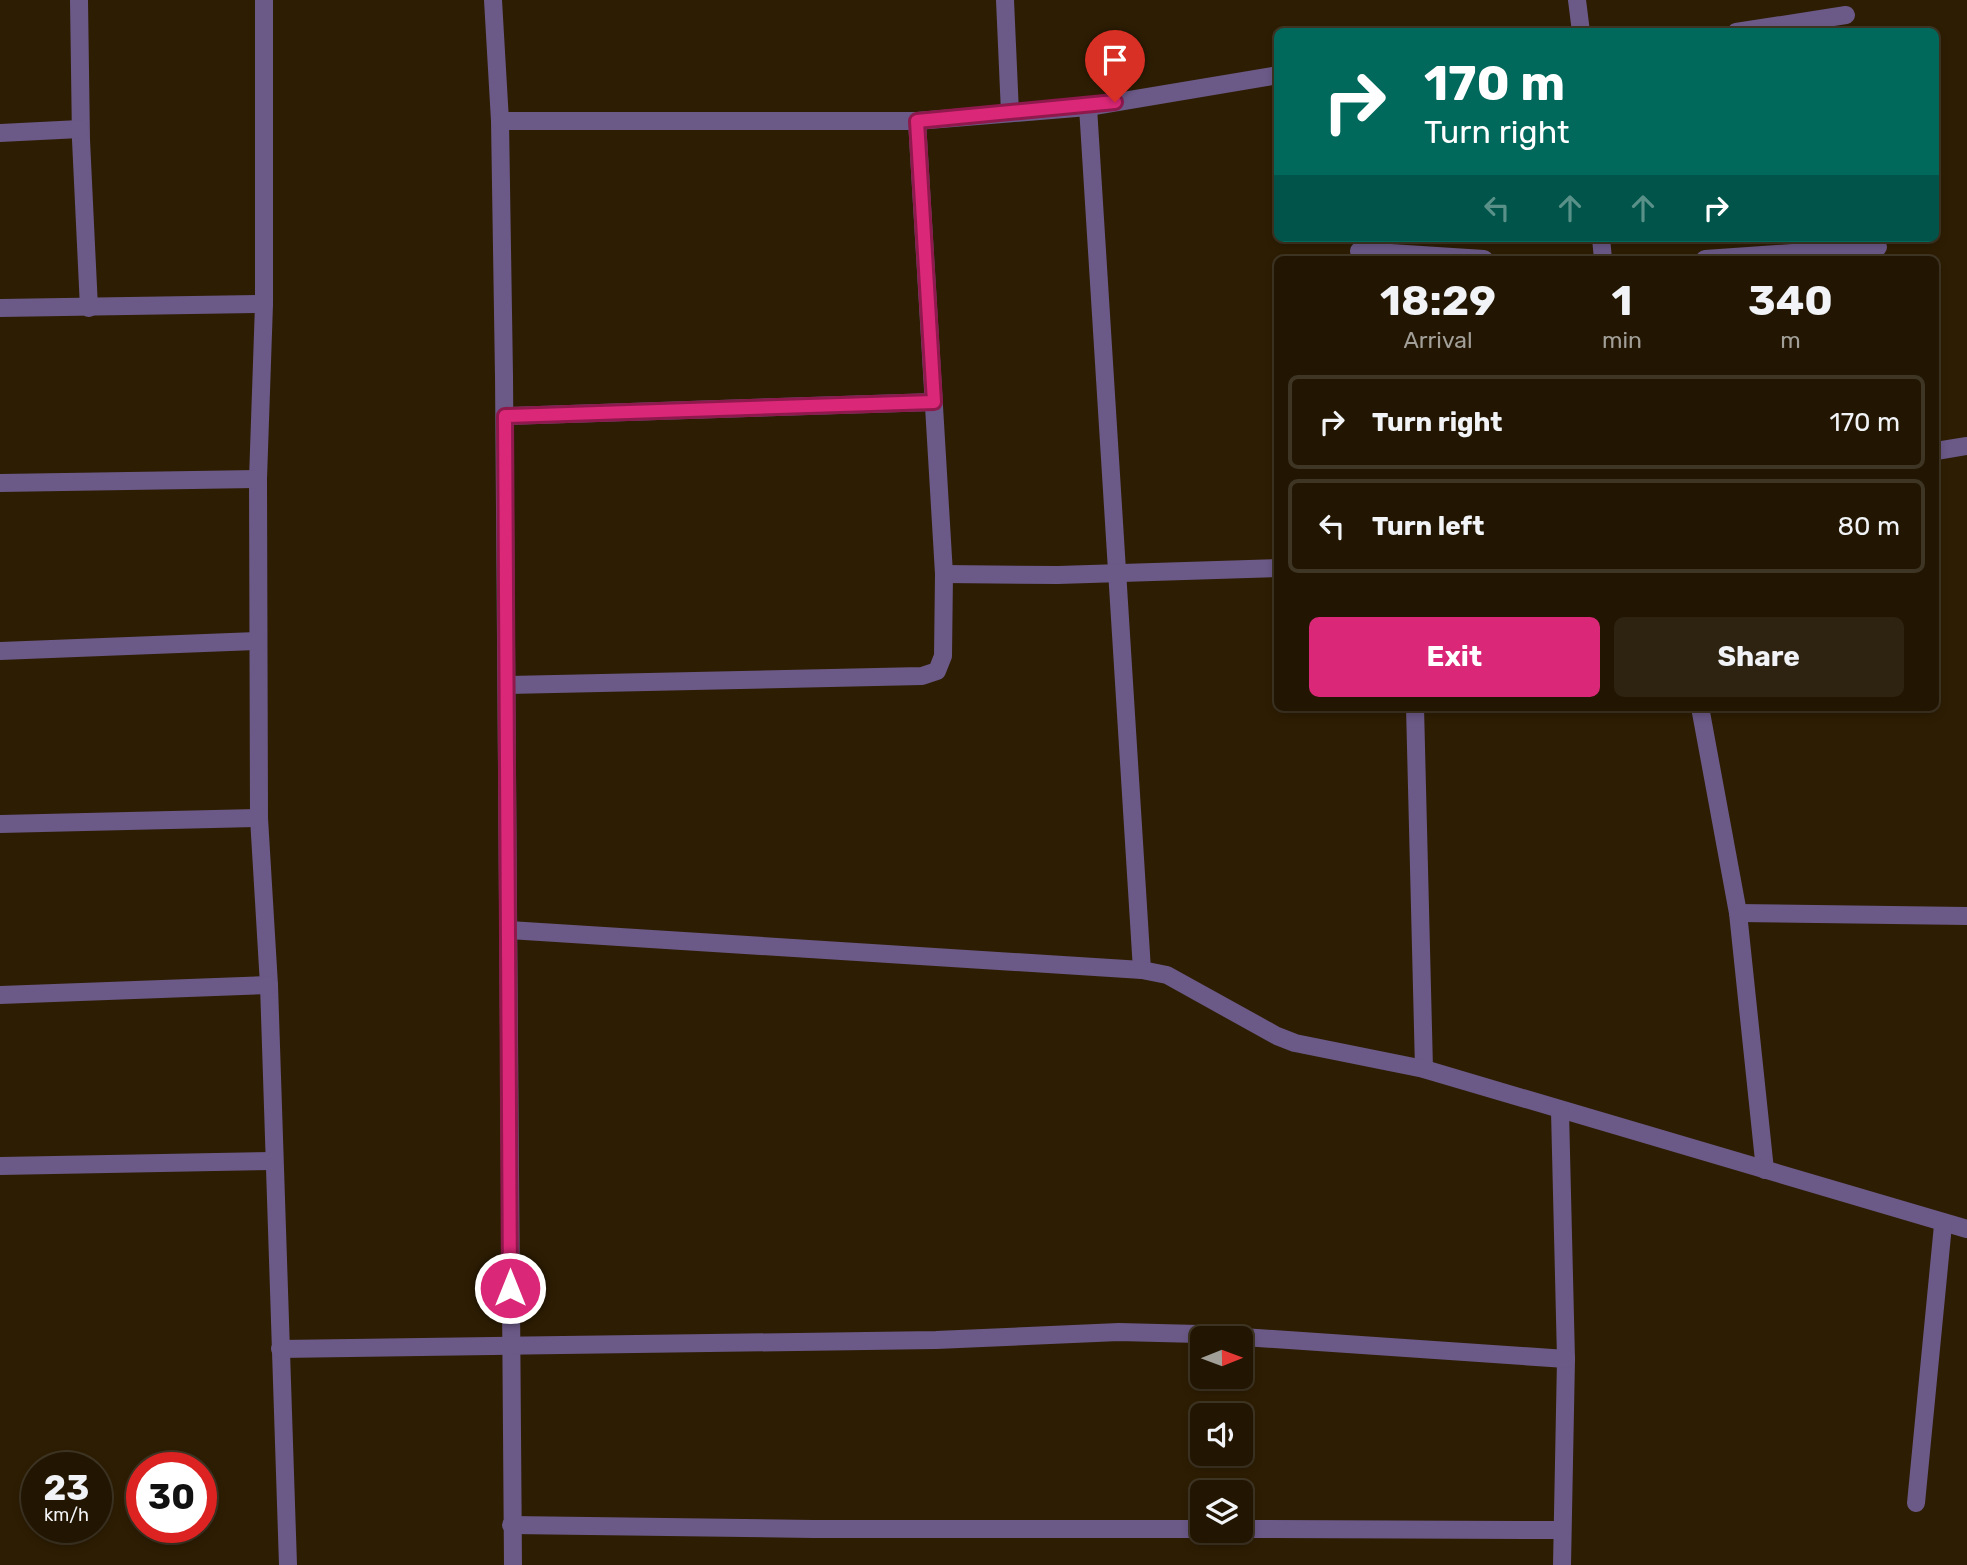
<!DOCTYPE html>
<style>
:root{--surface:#221602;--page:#2e2311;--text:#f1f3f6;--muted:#a29f99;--line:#3f3524;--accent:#db2777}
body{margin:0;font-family:Rubik,sans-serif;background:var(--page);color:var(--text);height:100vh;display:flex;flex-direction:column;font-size:26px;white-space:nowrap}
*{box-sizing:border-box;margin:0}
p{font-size:23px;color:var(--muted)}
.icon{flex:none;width:38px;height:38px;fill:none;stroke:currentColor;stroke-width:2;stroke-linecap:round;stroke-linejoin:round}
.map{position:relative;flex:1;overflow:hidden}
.details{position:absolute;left:1274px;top:256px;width:665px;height:455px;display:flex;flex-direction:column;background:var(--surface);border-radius:10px;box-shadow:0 4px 10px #0003,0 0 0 2px var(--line)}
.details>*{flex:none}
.guide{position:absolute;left:1274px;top:28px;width:665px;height:214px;border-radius:10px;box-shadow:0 4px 10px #0003,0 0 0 2px var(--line);background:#00695c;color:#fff;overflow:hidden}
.needle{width:46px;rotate:89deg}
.tools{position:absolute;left:1190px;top:1326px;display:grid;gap:14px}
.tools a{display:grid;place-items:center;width:63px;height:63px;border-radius:10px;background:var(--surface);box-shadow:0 4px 10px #0003,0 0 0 2px var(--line);font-size:35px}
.speed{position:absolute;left:21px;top:1452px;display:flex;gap:14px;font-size:35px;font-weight:700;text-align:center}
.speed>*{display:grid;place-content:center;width:91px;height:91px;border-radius:50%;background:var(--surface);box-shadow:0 4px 10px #0003,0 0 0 2px var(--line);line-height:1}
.speed small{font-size:18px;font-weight:400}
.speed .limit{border:10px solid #d22;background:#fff;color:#111}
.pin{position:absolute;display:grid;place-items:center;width:60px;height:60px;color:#fff;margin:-72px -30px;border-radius:50% 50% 50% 0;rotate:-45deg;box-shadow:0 0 7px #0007}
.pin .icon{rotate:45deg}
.me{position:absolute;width:77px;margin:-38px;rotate:0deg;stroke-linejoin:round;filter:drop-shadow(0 0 5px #0008)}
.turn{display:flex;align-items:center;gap:24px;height:147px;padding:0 35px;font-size:32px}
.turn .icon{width:91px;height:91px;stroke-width:2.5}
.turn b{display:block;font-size:49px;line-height:60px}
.lanes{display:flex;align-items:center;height:66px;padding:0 35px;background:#0003;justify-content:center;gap:35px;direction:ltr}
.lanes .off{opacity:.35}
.eta{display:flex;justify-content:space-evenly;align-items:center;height:119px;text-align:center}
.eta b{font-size:42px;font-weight:700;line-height:49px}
.button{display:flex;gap:14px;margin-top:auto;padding:14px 35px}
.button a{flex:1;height:80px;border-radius:10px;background:var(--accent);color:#fff;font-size:28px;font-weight:700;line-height:80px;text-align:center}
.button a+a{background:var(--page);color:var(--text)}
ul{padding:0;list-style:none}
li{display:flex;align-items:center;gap:21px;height:94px;margin:0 14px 10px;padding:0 21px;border:4px solid var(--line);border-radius:10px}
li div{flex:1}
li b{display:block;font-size:26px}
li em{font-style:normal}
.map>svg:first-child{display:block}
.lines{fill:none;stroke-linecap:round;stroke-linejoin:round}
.minor{stroke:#6b5987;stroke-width:18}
.route-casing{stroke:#8e194d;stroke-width:18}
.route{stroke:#db2777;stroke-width:12}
</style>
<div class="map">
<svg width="1967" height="1565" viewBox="0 0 1967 1565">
<rect width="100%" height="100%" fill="#2d1d03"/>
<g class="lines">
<g class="minor">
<path d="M 79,0 L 81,140 L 89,308"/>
<path d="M 264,0 L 264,304 L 258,479 L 259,818 L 269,985 L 288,1565"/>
<path d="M 493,0 L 500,121 L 504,376 L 513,1565"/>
<path d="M 1005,0 L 1010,113"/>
<path d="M 1577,0 L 1581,32"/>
<path d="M 1736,32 L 1846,15"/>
<path d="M 1088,107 L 1142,970"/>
<path d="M 500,121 L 917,121 L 1088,107 L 1278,75"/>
<path d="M 0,133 L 80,129"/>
<path d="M 1601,238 L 1603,259"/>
<path d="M 1359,251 L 1484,259"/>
<path d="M 1705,259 L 1878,247"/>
<path d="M 0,308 L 264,304"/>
<path d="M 505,416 L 934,402"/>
<path d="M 1936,451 L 1967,446"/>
<path d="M 0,483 L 258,479"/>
<path d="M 944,574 L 1058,575 L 1278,568"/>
<path d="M 0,651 L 258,641"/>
<path d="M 507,685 L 922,676 L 937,671 L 943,656 L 944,574 L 917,121"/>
<path d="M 1415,707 L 1424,1069"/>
<path d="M 1700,707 L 1738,913 L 1765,1170"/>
<path d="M 0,824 L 259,818"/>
<path d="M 1738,913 L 1967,916"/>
<path d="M 509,930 L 1142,970 L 1167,975 L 1277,1036 L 1295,1043 L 1424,1069 L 1967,1229"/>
<path d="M 0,995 L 269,985"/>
<path d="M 1560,1111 L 1566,1359 L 1562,1565"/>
<path d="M 0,1166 L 274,1161"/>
<path d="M 280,1349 L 936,1340 L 1119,1332 L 1199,1334 L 1566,1359"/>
<path d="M 1916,1503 L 1943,1225"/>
<path d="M 511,1525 L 814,1529 L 1202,1529"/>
<path d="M 1241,1529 L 1561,1530"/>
</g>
</g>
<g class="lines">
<g class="route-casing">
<path id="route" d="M 510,1288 L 505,416 L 934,402 L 917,121 L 1115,102"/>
</g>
<use href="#route" class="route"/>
</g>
</svg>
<div class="tools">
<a><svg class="needle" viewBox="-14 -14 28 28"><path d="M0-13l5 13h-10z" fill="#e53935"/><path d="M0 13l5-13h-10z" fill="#a29f99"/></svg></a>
<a><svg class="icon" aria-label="sound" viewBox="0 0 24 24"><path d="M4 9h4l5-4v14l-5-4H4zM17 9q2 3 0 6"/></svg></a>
<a><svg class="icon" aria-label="layers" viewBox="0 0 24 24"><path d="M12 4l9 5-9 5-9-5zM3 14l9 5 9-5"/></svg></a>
</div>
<div class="speed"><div>23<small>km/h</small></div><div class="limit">30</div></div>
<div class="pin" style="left:1115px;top:102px;background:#d93025"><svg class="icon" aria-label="arrive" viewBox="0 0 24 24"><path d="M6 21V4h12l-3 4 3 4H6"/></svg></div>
<svg class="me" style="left:510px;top:1288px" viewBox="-20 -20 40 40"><circle r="17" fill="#db2777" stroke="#fff" stroke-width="3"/><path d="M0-11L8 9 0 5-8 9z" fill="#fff"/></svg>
<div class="guide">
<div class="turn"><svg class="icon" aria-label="right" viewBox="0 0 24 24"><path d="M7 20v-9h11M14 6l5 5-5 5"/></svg><div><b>170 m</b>Turn right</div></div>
<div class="lanes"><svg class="icon off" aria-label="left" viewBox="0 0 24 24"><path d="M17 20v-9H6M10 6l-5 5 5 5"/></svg><svg class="icon off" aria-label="ahead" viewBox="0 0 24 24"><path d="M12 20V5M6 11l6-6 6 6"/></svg><svg class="icon off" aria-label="ahead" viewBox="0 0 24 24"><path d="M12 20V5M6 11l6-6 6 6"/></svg><svg class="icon" aria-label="right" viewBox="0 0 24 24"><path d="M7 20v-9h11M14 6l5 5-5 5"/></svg></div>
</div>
<section class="details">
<div class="eta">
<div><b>18:29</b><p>Arrival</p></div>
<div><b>1</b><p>min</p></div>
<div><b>340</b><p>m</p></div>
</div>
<ul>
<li><svg class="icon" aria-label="right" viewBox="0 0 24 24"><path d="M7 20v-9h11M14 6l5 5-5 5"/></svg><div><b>Turn right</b></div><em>170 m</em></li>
<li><svg class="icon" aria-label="left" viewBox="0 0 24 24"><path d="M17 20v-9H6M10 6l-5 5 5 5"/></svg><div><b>Turn left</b></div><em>80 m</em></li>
</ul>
<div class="button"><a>Exit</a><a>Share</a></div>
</section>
</div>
